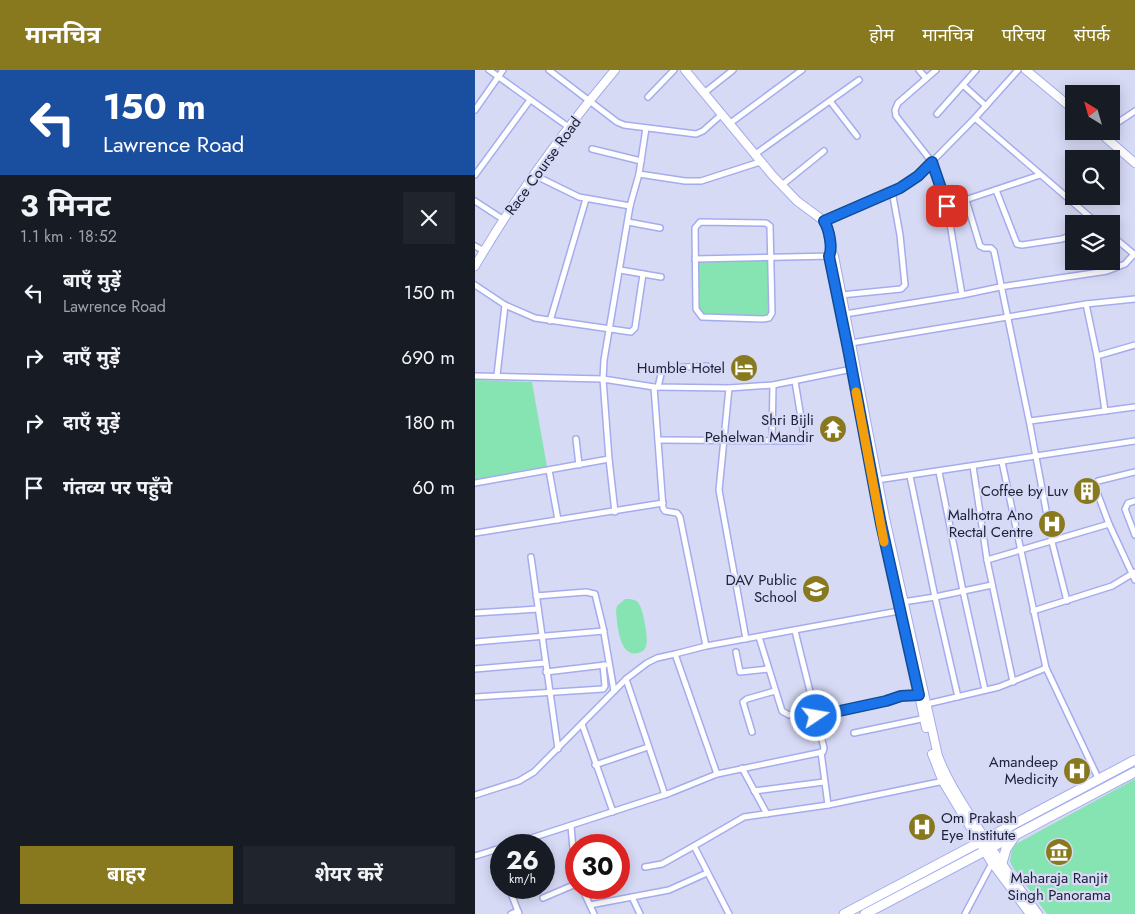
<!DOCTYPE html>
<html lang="hi">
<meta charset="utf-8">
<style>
:root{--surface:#171b24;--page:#20242c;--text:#f1f3f6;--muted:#9ea1a6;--accent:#88791e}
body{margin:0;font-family:Jost,"Noto Sans Devanagari",sans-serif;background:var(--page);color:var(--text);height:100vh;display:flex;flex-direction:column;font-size:19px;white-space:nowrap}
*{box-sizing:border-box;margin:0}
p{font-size:16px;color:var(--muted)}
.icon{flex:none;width:28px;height:28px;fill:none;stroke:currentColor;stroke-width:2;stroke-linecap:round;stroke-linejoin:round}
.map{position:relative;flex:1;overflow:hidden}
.side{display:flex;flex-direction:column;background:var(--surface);width:475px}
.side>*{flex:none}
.hud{background:#1a4fa0;color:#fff;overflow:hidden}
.needle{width:32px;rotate:323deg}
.buttons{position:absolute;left:590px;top:15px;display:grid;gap:10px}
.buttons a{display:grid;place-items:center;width:55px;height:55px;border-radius:0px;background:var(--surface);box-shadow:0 2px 12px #0003;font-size:25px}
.speed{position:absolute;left:15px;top:764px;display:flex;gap:10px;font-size:25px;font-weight:700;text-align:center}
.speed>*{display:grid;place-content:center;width:65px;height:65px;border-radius:50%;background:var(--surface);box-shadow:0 2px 12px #0003;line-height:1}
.speed small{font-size:12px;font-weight:400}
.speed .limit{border:8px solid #d22;background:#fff;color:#111}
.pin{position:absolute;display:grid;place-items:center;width:42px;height:42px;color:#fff;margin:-21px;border-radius:10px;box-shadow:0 2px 8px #0006}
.me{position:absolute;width:55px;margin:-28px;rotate:78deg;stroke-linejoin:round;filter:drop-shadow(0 0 4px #0008)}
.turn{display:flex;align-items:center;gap:18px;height:105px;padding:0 20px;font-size:22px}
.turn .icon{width:65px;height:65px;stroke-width:2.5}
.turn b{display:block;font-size:35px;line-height:42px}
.round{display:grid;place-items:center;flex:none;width:52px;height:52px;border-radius:0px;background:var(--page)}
.summary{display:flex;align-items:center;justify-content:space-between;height:85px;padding:0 20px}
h1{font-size:30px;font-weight:700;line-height:38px}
.primary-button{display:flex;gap:10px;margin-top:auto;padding:10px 20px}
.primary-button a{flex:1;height:58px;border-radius:0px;background:var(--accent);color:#fff;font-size:20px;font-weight:700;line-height:58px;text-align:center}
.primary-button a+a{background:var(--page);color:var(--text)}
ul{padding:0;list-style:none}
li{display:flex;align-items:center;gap:15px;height:65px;padding:0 20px}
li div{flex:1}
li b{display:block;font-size:19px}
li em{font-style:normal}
header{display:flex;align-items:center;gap:30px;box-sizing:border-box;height:70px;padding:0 25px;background:var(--accent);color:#fff}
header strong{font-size:24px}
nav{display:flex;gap:28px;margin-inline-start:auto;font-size:18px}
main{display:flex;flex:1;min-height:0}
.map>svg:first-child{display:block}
.green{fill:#85e4b2}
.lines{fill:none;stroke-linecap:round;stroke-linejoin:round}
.street-casing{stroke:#a5aced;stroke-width:8}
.secondary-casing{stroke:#a5aced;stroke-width:10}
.primary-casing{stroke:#a5aced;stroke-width:11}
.street{stroke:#fff;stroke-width:5}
.secondary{stroke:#fff;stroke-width:8}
.primary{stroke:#fff;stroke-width:9}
.route-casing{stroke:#114b97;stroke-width:12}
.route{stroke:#1a73e8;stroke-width:9}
.slow{stroke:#f59e0b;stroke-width:9}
.labels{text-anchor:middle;stroke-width:4.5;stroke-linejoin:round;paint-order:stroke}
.street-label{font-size:15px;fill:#20213a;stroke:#d7daf5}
.poi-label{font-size:15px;fill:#20213a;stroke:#d7daf5;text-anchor:end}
</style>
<header>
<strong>मानचित्र</strong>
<nav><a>होम</a><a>मानचित्र</a><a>परिचय</a><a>संपर्क</a></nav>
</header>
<main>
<section class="side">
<div class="hud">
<div class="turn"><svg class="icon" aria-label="left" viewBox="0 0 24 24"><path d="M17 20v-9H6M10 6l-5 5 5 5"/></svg><div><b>150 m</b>Lawrence Road</div></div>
</div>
<div class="summary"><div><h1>3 मिनट</h1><p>1.1 km · 18:52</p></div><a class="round"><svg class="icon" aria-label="close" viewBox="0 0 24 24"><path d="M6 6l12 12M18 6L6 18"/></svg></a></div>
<ul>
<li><svg class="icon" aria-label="left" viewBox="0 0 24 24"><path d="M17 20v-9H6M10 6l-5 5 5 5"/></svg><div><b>बाएँ मुड़ें</b><p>Lawrence Road</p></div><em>150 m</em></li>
<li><svg class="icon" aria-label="right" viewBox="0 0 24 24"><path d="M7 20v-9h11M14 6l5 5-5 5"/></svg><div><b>दाएँ मुड़ें</b></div><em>690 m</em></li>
<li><svg class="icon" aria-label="right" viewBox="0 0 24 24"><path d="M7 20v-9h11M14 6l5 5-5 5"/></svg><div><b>दाएँ मुड़ें</b></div><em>180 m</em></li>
<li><svg class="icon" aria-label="arrive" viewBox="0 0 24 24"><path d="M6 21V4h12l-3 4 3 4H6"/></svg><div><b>गंतव्य पर पहुँचे</b></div><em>60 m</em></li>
</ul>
<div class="primary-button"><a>बाहर</a><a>शेयर करें</a></div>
</section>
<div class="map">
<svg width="660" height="844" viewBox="0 0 660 844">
<rect width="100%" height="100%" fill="#d7daf5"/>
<g class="green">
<path d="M 293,190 L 295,245 L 232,246 L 223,238 L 222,192 Z"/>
<path d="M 0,310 L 57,312 L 72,397 L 0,411 Z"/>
<path d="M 150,529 C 156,529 161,529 164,534 C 168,539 174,570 171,576 C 170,580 167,582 163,583 C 144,588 142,553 141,540 L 142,536 Z"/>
<path d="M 660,709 L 660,844 L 572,844 L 537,796 L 535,791 L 537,780 L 541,774 Z"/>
</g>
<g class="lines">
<g class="street-casing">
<g id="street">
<path d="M 14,0 L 95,58"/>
<path d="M 74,0 L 142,52 L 149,55 L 221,64 L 228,61 L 246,45"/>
<path d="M 444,0 L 451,8"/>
<path d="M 461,0 L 423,33 L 420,40 L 421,46 L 457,92 L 472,136 L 487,225"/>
<path d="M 488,15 L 511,36"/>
<path d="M 229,23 L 258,0"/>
<path d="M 173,27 L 199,0"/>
<path d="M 355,31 L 382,66"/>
<path d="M 0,40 L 28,0"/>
<path d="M 462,44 L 501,0"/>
<path d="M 500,48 L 623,154"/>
<path d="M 254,54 L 327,0"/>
<path d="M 636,57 L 660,41"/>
<path d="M 117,79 L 166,91"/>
<path d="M 279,85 L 384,10"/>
<path d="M 164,104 L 210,111 L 226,111 L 285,92"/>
<path d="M 0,105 L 55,30"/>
<path d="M 59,105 L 104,127 L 155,136"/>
<path d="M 307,115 L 349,81"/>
<path d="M 521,120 L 542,174 L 547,175 L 587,169 L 599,164"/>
<path d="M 491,130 L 505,176 L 509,178 L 516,178 L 519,181 L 555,355 L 577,472 L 592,531"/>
<path d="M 0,131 L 29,150"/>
<path d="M 472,136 L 565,105"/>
<path d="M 349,151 L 425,118 L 443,106 L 500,48 L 543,0"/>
<path d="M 153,152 L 185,158"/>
<path d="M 225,152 L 291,153 L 295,156 L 297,243 L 294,248 L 288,249 L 227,247 L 221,239 L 220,158 Z"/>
<path d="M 636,165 L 660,185"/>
<path d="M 0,176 L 9,181"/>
<path d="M 220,189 L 359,186"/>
<path d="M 145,200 L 186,207"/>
<path d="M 0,215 L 30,235 L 60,248 L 156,262 L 160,258 L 168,204"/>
<path d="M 366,225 L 426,219 L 430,215 L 425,165 L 417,121"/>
<path d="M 611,234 L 622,286 L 630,341"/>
<path d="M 370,244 L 487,225 L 525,217 L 632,201 L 650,194 L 659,184"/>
<path d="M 75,251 L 111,129"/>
<path d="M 376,273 L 611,234 L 660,229"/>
<path d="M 622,286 L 660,275"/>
<path d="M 22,305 L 30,235"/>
<path d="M 0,306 L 128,309 L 179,317 L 254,318 L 298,315 L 377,299"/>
<path d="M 179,317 L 188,438 L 190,441 L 202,443 L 205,447 L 231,576"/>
<path d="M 183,317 L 187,300 L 190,298 L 232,296"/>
<path d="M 254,318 L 244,420 L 271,569"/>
<path d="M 555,351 L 660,337"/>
<path d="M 101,369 L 104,395"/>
<path d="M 183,370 L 328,371 L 329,366 L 320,311"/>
<path d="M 297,370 L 298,315"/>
<path d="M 527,392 L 571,598 L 624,710"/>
<path d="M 498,396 L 512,490 L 538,612"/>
<path d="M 74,400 L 83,450"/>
<path d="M 464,402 L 488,521 L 510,620"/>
<path d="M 435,406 L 460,527 L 483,627"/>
<path d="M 402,410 L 660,371"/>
<path d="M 0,413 L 134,389"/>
<path d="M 660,431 L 653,433 L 650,439 L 660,465"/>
<path d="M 140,442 L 134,389 L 128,309 L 129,290 L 155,136 L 164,104 L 171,58"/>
<path d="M 634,454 L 619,414 L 623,411 L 660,402"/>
<path d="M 0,463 L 188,433"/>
<path d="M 56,487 L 83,679"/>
<path d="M 512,490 L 634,454 L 660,510"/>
<path d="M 61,526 L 111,522 L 120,524 L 128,557 L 139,621"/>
<path d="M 428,532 L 460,527 L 517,515"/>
<path d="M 558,541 L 637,516 L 660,502"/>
<path d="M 0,543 L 63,539"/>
<path d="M 284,567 L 307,641 L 314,645 L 339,638"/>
<path d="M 0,572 L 129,561"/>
<path d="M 261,582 L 265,602 L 293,599"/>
<path d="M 200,584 L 242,704"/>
<path d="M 0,599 L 70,593"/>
<path d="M 71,602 L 130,595"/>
<path d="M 151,609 L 190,725"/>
<path d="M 0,627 L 128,619 L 130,616 L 128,595"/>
<path d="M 452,634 L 524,617 L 571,598"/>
<path d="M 341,646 L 411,631 L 426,626 L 444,625"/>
<path d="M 107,654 L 138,742"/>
<path d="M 277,662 L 268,632 L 272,629 L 300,621"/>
<path d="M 379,663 L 451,648"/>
<path d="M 346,682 L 353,735"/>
<path d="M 120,695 L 173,677"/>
<path d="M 267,698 L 292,744"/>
<path d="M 279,721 L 349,712"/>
<path d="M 0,725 L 44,711 L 59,702 L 151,609 L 172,593 L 182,588 L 200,584 L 231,576 L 424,541"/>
<path d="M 96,756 L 99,790 L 101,800"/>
<path d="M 35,775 L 195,723 L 242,704 L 348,682 L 349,678 L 320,561"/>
<path d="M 19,780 L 26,798"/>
<path d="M 0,786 L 26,778"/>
<path d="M 170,797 L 187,794 L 219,776"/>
<path d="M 34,818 L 44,844"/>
<path d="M 107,818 L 119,844"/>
<path d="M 157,827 L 165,844"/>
<path d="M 68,828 L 101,814"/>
<path d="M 115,835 L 194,820 L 232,803"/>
<path d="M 36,844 L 43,841"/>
<path d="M 254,844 L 219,776 L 269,747 L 353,735 L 469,711"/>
<path d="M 490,844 L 517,793"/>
</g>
</g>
<g class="secondary-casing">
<g id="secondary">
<path d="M 210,0 L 298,106 L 322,131 L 349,151 L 352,157 L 356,182 L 359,186 L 410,448 L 463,686 C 472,710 486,731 500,753 C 519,784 541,814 563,844"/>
<path d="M 551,0 L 599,40"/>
<path d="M 623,61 L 660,93"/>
<path d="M 0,196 C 40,128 89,60 140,0"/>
<path d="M 404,443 L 410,475"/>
<path d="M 415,496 L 432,568"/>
<path d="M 442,616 L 451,658"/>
<path d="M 457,684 L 468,712 L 515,790 L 555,844"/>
</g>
</g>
<g class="primary-casing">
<g id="primary">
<path d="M 527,793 L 531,779 L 539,767"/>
<path d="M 369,844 L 660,690"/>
<path d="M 390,844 L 660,702"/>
</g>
</g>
<use href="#street" class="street"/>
<use href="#secondary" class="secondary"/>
<use href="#primary" class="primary"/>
</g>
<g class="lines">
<g class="route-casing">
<path id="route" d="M 341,646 L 411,631 L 426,626 L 444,625 L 406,454 L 373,279 L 354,186 C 358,178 354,159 349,151 L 425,118 L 443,106 L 457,92 L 472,136"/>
</g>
<use href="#route" class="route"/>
<path class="slow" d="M 381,322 L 409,472"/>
</g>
<defs>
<g id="hotel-disc" transform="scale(1.4375)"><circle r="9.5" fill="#88791e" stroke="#d7daf5"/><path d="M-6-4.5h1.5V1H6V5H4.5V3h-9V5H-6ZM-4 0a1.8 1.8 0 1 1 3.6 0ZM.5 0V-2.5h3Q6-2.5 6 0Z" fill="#fff"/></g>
<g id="temple-disc" transform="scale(1.4375)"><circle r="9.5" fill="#88791e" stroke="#d7daf5"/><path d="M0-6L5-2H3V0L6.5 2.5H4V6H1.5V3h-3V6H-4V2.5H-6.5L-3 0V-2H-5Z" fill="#fff"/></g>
<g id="building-disc" transform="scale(1.4375)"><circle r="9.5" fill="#88791e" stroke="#d7daf5"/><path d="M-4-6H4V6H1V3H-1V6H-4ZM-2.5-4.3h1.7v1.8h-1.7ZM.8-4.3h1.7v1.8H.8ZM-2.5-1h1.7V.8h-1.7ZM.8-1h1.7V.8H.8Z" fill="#fff"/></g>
<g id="hospital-disc" transform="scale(1.4375)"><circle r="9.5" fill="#88791e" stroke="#d7daf5"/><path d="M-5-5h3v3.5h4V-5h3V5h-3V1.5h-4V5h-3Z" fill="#fff"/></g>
<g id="school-disc" transform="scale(1.4375)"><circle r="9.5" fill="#88791e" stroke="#d7daf5"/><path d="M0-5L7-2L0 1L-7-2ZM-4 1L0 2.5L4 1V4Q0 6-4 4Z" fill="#fff"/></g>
<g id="museum-disc" transform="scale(1.4375)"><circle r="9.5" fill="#88791e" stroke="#d7daf5"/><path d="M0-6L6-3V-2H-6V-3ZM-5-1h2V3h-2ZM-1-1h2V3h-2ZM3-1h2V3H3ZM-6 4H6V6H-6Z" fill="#fff"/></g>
</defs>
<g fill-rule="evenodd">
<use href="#hotel-disc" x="269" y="298"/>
<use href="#temple-disc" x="358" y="359"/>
<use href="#building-disc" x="612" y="421"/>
<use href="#hospital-disc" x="577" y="454"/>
<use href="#school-disc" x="341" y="519"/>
<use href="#hospital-disc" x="602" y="701"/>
<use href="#hospital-disc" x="447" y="757"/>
<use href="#museum-disc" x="584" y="782"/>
</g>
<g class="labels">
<g class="street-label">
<text transform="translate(68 96) rotate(-54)" y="5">Race Course Road</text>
</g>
<g class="poi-label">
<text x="250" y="303">Humble Hotel</text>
<text x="339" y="355">Shri Bijli<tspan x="339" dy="17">Pehelwan Mandir</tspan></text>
<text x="593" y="426">Coffee by Luv</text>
<text x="558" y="450">Malhotra Ano<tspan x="558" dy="17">Rectal Centre</tspan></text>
<text x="322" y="515">DAV Public<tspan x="322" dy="17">School</tspan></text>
<text x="583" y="697">Amandeep<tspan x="583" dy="17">Medicity</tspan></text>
<text x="466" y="753" text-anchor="start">Om Prakash<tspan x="466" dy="17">Eye Institute</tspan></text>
<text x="584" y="813" text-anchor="middle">Maharaja Ranjit<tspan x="584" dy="17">Singh Panorama</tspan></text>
</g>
</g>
</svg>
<div class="buttons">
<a><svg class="needle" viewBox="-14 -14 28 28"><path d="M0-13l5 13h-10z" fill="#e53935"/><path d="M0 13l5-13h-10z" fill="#9ea1a6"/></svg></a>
<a><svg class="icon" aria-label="search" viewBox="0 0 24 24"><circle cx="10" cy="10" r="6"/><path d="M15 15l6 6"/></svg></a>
<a><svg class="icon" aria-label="layers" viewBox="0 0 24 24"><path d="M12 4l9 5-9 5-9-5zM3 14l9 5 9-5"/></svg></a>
</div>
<div class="speed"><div>26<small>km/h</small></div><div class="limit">30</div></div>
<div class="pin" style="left:472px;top:136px;background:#d93025"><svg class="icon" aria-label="arrive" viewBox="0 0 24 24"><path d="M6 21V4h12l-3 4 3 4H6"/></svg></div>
<svg class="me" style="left:341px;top:646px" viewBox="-20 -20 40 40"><circle r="17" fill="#1a73e8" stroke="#fff" stroke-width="3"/><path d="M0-11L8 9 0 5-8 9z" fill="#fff"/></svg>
</div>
</main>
